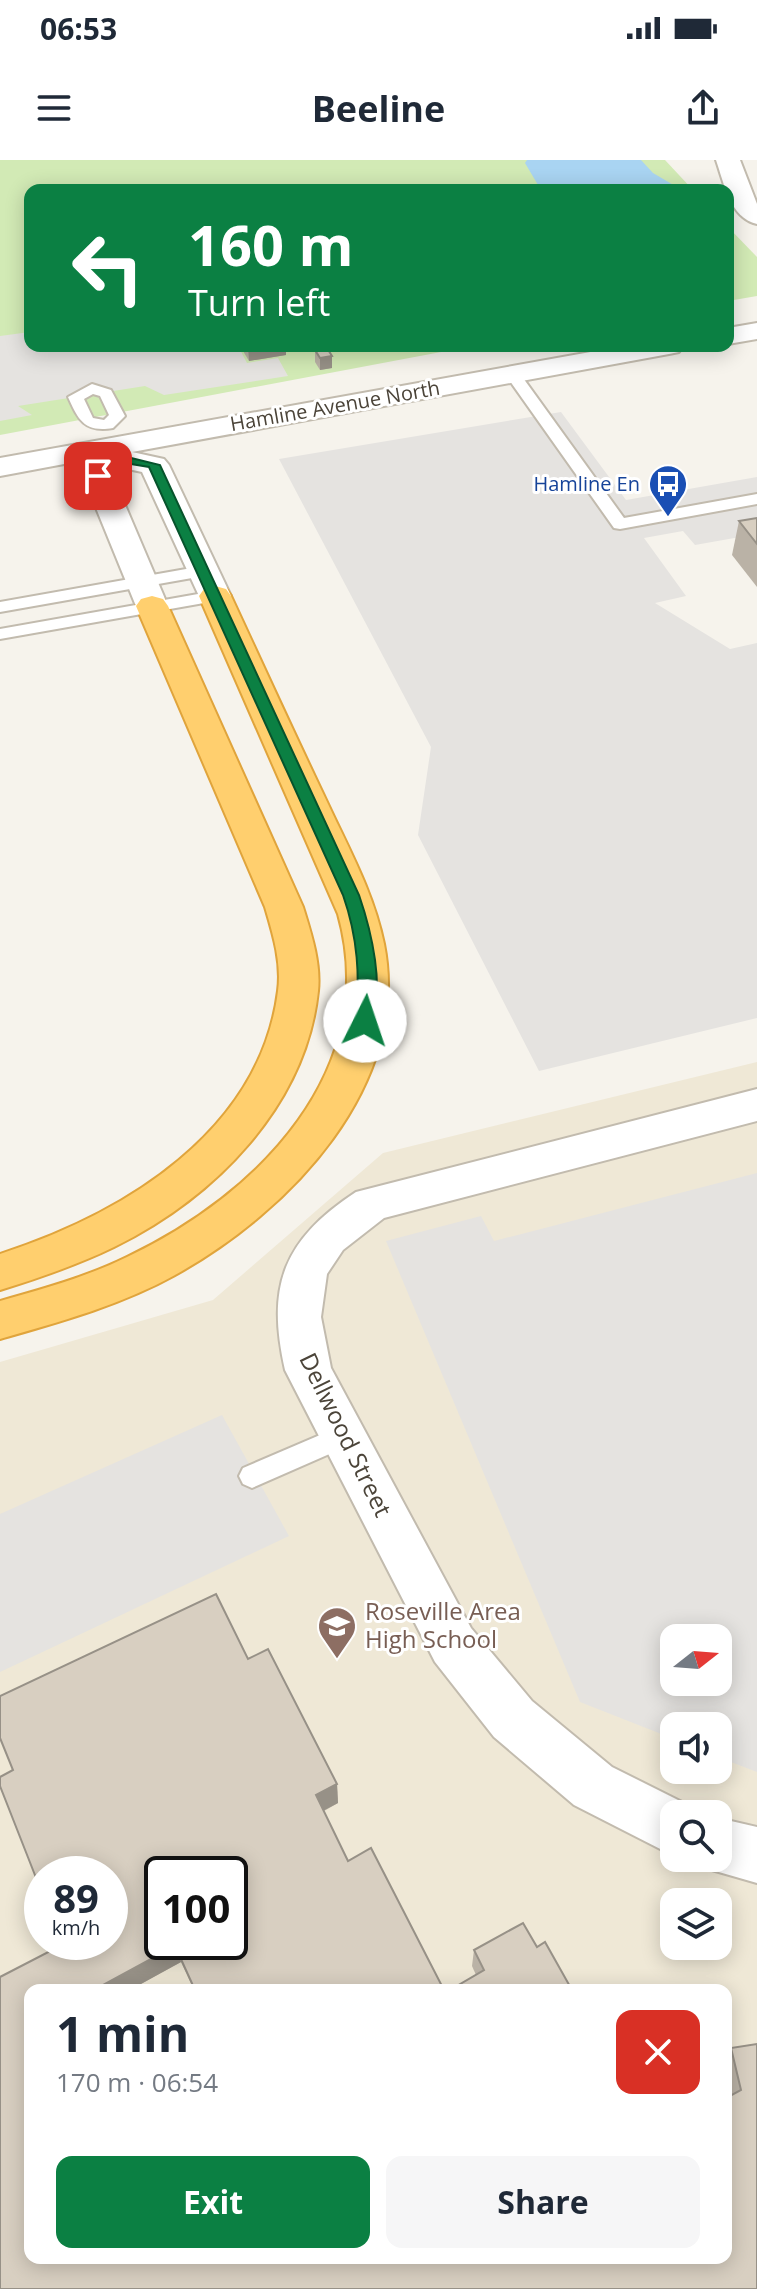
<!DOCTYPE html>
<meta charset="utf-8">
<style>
:root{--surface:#fff;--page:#f6f6f7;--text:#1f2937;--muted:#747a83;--accent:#0b8043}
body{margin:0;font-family:"Open Sans",sans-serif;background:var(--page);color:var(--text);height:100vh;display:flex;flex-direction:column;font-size:30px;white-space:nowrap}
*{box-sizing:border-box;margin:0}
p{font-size:26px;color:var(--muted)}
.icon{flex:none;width:44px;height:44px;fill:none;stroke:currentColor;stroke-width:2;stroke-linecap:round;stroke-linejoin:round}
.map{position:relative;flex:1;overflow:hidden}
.details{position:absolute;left:24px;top:1824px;width:708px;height:280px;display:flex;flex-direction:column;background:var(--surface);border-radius:16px;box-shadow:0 4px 20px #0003}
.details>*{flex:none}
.banner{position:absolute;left:24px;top:24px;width:710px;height:168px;border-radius:16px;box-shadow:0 4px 20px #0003;background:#0b8043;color:#fff;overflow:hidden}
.needle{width:52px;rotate:73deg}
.fabs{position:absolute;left:660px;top:1464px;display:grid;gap:16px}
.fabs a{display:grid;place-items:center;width:72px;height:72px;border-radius:16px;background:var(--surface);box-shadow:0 4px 20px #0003;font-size:40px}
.speed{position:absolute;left:24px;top:1696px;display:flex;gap:16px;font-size:40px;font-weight:700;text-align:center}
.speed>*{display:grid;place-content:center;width:104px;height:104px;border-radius:50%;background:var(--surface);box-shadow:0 4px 20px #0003;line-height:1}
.speed small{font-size:20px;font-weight:400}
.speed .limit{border:4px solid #111;border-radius:12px;background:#fff;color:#111}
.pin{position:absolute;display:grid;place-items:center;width:68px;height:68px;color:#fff;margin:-34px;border-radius:16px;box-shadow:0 4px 12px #0006}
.me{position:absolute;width:88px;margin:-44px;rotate:4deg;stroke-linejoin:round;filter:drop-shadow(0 0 6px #0008)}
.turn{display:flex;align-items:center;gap:28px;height:168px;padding:0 32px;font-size:36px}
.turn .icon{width:104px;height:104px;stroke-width:2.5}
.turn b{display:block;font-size:56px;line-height:68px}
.round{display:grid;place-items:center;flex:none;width:84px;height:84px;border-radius:16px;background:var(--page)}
.overview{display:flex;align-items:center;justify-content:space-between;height:136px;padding:0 32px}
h1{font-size:48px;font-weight:700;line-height:60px}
.action{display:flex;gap:16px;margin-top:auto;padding:16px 32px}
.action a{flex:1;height:92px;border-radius:16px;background:var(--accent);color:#fff;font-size:32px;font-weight:700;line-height:92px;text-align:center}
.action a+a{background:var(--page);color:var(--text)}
.status{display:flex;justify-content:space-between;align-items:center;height:56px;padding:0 40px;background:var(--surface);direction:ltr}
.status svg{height:22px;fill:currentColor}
header{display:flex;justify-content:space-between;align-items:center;height:104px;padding:0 32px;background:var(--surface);font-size:36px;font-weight:700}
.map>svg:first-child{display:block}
.education{fill:#efe8d6;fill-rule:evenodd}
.green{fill:#d2eab5}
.parking{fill:#e5e3e0;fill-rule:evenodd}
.water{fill:#a9d4f2}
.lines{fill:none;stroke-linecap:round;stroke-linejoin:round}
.service-casing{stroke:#c2bbae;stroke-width:4}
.minor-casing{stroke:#c2bbae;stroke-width:4}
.tertiary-casing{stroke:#c2bbae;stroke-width:4}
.motorway-casing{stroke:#e0a43c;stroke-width:4}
.service{fill:#fff;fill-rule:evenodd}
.minor{fill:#fff;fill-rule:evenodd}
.tertiary{fill:#fff;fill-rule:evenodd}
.motorway{fill:#ffcf6e;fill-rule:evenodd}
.wall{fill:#bab2a6;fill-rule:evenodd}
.shaded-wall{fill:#979187}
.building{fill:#d8cfc1;stroke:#979187;stroke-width:2;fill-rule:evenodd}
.route{fill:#0b8043;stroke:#07532c;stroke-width:2}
.labels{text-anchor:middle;stroke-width:6;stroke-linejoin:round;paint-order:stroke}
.far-street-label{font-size:20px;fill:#4b4439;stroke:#fff}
.far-transit-label{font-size:20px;fill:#164399;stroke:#fff;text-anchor:end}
.street-label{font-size:24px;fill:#4b4439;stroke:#fff}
.education-label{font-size:24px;fill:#785e54;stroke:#fff;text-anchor:start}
</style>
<div class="status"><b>06:53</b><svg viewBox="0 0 49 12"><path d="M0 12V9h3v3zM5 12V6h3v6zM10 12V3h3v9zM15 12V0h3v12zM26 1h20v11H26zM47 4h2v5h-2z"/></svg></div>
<header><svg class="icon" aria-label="menu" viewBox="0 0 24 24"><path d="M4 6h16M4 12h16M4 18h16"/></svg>Beeline<svg class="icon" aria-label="share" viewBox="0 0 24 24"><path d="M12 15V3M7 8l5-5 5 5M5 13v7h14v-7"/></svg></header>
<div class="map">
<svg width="757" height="2129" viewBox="0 0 757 2129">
<rect width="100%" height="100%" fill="#f6f3ec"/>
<path class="education" d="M 757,902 L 757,2129 L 0,2129 L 0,1202 L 213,1140 L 383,993 ZM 674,1478 L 718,1478 L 718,1522 L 674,1522 ZM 674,1566 L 718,1566 L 718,1610 L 674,1610 ZM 674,1654 L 718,1654 L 718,1698 L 674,1698 ZM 42,1714 L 110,1714 L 110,1782 L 42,1782 ZM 162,1714 L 230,1714 L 230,1782 L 162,1782 ZM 674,1742 L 718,1742 L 718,1786 L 674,1786 ZM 30,1830 L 726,1830 L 726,2098 L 30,2098 Z"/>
<g class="green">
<path d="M 0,0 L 665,0 L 693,30 L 30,30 L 30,186 L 473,186 L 0,275 Z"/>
<path d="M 728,67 L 757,97 L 757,136 L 728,141 Z"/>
</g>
<g class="parking">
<path d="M 30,172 L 30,186 L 238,186 L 247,203 L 278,198 L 288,216 L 164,235 L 145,226 L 18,246 L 32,255 L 0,261 L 0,176 Z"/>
<path d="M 561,252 L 626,340 L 757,317 L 757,374 L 695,385 L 683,371 L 644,378 L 686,436 L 655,443 L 730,489 L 757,483 L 757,858 L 539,911 L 418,675 L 431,587 L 279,299 Z"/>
<path d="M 757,1013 L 757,1612 L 718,1597 L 718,1566 L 674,1566 L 674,1579 L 580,1542 L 386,1081 L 481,1056 L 494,1081 ZM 718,1478 L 718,1522 L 674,1522 L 674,1478 Z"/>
<path d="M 222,1255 L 289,1376 L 0,1512 L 0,1354 Z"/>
</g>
<path class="water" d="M 527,0 L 641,0 L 653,13 L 682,30 L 541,30 L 525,3 Z"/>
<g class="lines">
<g class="service-casing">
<g id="service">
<path d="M 513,209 L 518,211 L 624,358 L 757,334 L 757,344 L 620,369 L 614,368 L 505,214 Z"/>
<path d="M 92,224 L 111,230 L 125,256 L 113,268 C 84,273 78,259 68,237 ZM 93,234 L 100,236 L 109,255 L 104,260 L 93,258 L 84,239 Z"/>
<path d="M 203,406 L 212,411 L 209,415 L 0,452 L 0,442 Z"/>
<path d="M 215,431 L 224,436 L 221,440 L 0,479 L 0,469 Z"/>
<path d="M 341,1266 L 350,1269 L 354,1277 L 350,1285 L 252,1328 L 243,1324 L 239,1316 L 243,1308 Z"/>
</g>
</g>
<g class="minor-casing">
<g id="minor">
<path d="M 757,929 L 757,961 L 384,1058 L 343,1090 L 327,1114 L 321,1157 L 331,1208 L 471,1468 L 532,1541 L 612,1607 L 694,1648 L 696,1654 L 674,1654 L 674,1696 L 574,1645 L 494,1577 L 435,1502 L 285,1210 C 266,1126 283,1080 356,1032 Z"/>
<path d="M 718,1658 L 757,1667 L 757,1723 L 698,1706 L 695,1698 L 718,1698 Z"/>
</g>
</g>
<g class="tertiary-casing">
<g id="tertiary">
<path d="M 716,0 L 740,0 L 757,44 L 757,64 C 730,58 724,23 716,0 Z"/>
<path d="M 757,163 L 757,179 L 728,184 L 728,168 Z"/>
<path d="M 624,186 L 683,186 L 679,192 L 669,194 L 132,292 L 164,299 L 169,305 L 231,436 L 226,443 L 215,446 L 204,443 L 199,436 L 142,312 L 128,309 L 114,319 L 168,446 L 163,453 L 152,456 L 141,453 L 136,446 L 83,316 L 107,296 L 0,316 L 0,298 Z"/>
</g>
</g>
<g class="motorway-casing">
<g id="motorway">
<path d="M 215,426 L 226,429 L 231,436 C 263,505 295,575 328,644 C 349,689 374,734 384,784 C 412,925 289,1052 175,1115 C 121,1145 59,1162 0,1179 L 0,1141 C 43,1129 86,1117 127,1097 C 258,1035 382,910 338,754 L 199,436 L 204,429 Z"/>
<path d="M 152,436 L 163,439 L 168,446 L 303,747 C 311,773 321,803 318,831 C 306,946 214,1038 114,1087 C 77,1105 39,1118 0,1130 L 0,1094 C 124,1054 260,972 278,831 C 282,803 273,774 265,747 L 136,446 L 141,439 Z"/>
</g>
</g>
<use href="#service" class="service"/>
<use href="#minor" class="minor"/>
<use href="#tertiary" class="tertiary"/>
<use href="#motorway" class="motorway"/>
</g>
<g class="wall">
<path d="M 240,186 L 286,186 L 286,195 L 249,201 Z"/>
<path d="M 315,190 L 332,208 L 320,210 L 315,202 Z"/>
<path d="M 757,358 L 757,427 L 732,395 L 739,361 Z"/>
<path d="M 216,1434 L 248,1499 L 268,1489 L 337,1624 L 338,1643 L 324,1651 L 348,1701 L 371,1688 L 444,1830 L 194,1830 L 181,1802 L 130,1830 L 30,1830 L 30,2098 L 726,2098 L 726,1938 L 729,1937 L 726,1923 L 726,1894 L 731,1888 L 757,1884 L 757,2129 L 0,2129 L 0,1817 L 62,1785 L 61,1782 L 110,1782 L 110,1714 L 42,1714 L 42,1733 L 0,1626 L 0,1617 L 13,1610 L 0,1578 L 0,1536 ZM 162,1714 L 230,1714 L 230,1782 L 162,1782 Z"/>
<path d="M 537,1787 L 476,1815 L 472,1806 L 474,1790 Z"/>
</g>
<g class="shaded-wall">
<path d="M 248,186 L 286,186 L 286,195 L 249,201 Z"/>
<path d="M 332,196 L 332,208 L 320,210 L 320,198 Z"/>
<path d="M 337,1624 L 338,1643 L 317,1654 L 316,1635 Z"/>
<path d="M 175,1786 L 181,1802 L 130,1830 L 94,1830 Z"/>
</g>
<g class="building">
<path d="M 327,188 L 332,196 L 320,198 L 315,190 Z"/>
<path d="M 757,358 L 757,384 L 739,361 Z"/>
<path d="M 216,1434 L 248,1499 L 268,1489 L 337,1624 L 316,1635 L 348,1701 L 371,1688 L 444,1830 L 195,1830 L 175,1786 L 94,1830 L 30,1830 L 30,2098 L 726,2098 L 726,1938 L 741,1930 L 731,1888 L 757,1884 L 757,2129 L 0,2129 L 0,1817 L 62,1785 L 61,1782 L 110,1782 L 110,1714 L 42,1714 L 42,1733 L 0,1626 L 0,1617 L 13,1610 L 0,1578 L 0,1536 ZM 162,1714 L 230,1714 L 230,1782 L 162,1782 Z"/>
<path d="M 523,1763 L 537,1787 L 545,1782 L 572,1830 L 450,1830 L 484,1810 L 474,1790 Z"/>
</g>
<path class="route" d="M 123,296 L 160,305 L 359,735 C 371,770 386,830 370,865 L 365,867 L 356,861 C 360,816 358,778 343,735 L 149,307 L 125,303 L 102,319 L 92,316 Z"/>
<defs>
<g id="bus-pin" transform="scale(2)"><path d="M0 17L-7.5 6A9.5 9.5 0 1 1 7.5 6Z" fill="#1a4fb4" stroke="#fff"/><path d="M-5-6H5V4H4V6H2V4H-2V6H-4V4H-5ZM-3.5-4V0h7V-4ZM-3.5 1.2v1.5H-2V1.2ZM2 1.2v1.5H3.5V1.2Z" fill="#fff"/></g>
<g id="school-pin" transform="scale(2)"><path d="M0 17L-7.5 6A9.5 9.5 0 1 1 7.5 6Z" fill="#8d6e63" stroke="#fff"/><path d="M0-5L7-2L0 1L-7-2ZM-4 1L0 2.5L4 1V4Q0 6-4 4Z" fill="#fff"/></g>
</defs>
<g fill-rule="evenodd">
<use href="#bus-pin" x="668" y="324"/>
<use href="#school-pin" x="337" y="1466"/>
</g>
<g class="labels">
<g class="far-street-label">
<text transform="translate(335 246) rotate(-10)" y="7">Hamline Avenue North</text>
</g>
<g class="far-transit-label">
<text x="640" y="331">Hamline En</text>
</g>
<g class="street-label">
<text transform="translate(345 1275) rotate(64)" y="8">Dellwood Street</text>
</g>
<g class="education-label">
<text x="365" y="1460">Roseville Area<tspan x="365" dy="28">High School</tspan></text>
</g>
</g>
</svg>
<div class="fabs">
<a><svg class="needle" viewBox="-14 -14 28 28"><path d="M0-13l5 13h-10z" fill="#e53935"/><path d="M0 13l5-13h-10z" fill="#747a83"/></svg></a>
<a><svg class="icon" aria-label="sound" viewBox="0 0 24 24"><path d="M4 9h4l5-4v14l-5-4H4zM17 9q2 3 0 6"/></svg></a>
<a><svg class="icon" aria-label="search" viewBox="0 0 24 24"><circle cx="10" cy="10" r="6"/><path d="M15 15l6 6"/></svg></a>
<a><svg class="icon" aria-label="layers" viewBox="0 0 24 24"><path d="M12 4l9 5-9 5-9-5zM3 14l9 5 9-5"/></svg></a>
</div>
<div class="speed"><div>89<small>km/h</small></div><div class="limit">100</div></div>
<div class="pin" style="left:98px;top:316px;background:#d93025"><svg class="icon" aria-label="arrive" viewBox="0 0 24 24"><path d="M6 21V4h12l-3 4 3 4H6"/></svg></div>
<svg class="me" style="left:365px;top:861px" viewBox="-20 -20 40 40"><circle r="19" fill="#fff"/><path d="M0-13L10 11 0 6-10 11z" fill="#0b8043"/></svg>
<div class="banner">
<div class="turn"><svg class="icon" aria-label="left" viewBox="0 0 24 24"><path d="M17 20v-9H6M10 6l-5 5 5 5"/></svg><div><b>160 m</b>Turn left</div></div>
</div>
<section class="details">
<div class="overview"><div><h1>1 min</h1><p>170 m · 06:54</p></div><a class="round" style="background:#d93025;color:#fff"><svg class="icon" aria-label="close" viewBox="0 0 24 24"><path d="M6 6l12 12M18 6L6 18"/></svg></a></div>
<div class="action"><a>Exit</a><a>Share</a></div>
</section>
</div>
